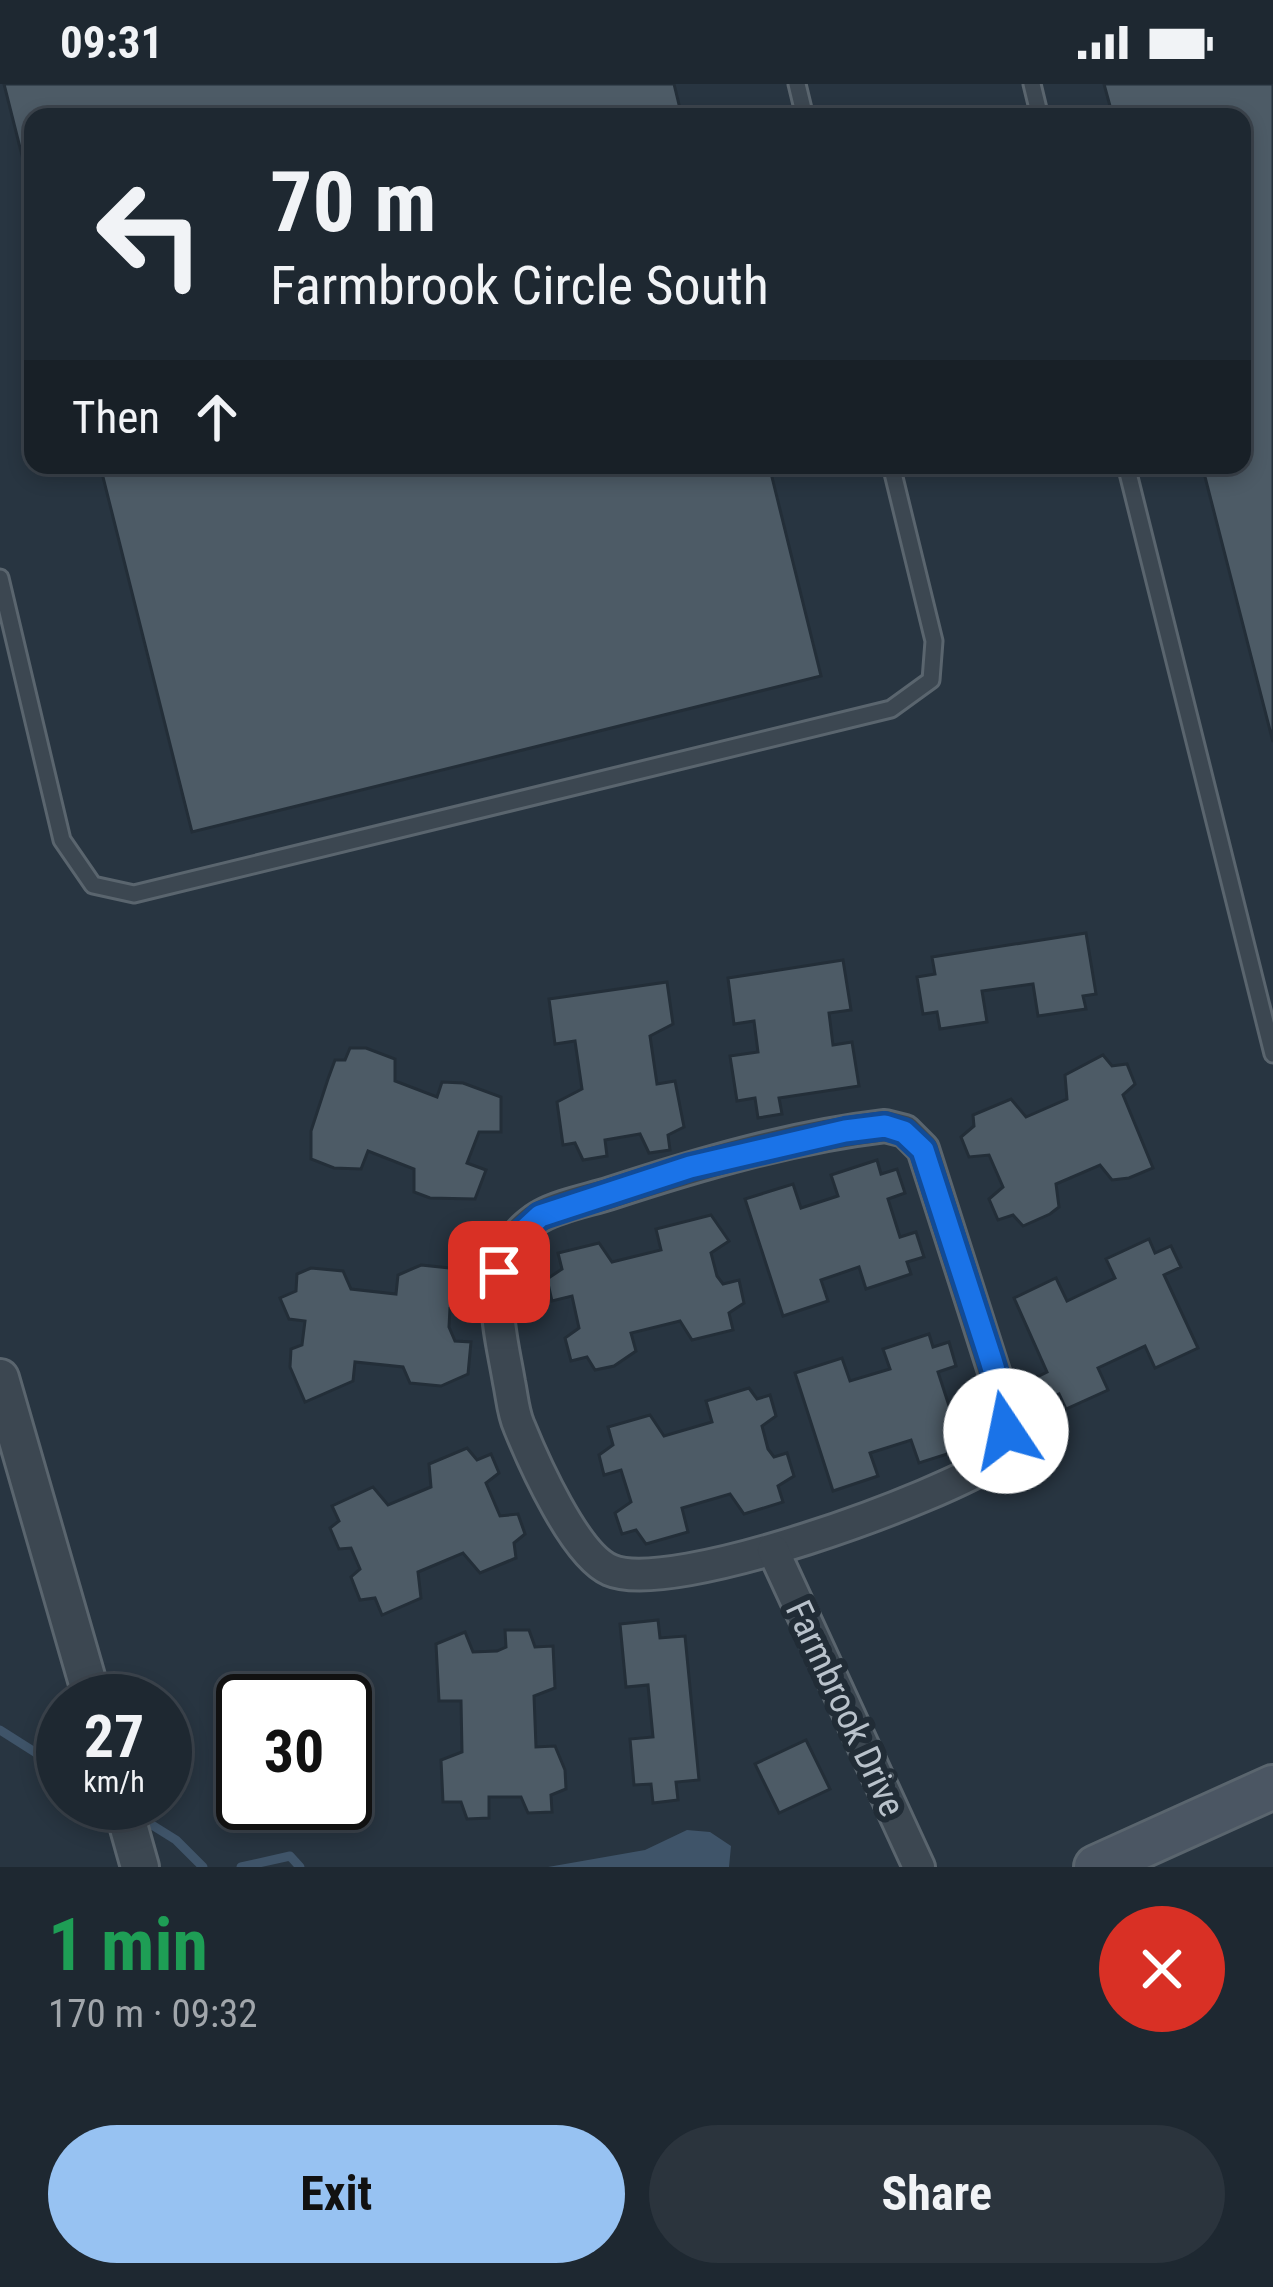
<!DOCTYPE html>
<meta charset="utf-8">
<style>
:root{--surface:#1e2831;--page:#2b343d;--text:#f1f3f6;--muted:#a1a6ab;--line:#3c444d;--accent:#97c2f2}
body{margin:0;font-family:"Roboto Condensed",sans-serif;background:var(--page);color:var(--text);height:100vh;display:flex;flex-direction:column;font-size:45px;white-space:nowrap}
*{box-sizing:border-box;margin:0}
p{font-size:39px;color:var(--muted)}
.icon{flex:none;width:66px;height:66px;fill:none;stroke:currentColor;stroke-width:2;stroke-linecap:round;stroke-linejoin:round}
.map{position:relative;height:1783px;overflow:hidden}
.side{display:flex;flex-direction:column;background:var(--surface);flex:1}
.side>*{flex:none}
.top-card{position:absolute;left:24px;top:24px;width:1227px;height:366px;border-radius:24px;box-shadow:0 6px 18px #0003,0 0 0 3px var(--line);background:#1e2831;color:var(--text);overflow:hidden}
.speed{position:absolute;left:36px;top:1590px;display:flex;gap:24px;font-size:60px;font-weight:700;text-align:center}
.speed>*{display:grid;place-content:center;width:156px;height:156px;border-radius:50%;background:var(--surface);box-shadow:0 6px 18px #0003,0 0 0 3px var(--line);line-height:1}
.speed small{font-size:30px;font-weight:400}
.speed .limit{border:6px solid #111;border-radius:18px;background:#fff;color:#111}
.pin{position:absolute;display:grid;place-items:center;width:102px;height:102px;color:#fff;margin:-51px;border-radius:24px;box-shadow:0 6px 18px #0006}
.me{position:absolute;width:132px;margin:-66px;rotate:349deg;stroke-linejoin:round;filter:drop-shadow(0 0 9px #0008)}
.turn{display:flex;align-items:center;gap:42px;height:252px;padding:0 48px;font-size:54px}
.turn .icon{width:156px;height:156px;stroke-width:2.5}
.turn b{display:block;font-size:84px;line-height:102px}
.then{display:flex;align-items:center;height:114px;padding:0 48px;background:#0003;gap:24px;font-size:45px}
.round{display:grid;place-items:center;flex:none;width:126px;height:126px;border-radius:63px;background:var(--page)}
.overview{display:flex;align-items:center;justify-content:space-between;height:204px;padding:0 48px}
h1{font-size:72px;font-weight:700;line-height:90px;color:#1e9e55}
.action{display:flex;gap:24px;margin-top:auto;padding:24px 48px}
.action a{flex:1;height:138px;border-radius:72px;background:var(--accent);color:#111;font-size:48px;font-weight:700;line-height:138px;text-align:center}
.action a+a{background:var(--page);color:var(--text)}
.status{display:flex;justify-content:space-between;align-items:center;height:84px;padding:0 60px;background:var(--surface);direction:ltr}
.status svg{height:33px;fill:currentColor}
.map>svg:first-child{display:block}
.water{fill:#3f5469}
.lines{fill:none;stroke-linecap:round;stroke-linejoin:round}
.stream{stroke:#3f5469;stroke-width:9}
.building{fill:#4d5b66;stroke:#232e38;stroke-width:3}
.service-casing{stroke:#5a656e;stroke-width:21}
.minor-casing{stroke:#5a656e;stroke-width:36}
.tertiary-casing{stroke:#5a656e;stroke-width:42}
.secondary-casing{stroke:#5a656e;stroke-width:48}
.service{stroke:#3c4751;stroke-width:15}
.minor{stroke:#3c4751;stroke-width:30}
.tertiary{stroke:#3c4751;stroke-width:36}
.secondary{stroke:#4b5663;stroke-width:42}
.route-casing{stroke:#114b97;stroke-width:30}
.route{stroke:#1a73e8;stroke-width:21}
.labels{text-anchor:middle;stroke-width:12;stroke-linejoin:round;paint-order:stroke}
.street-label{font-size:36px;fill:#b9c2cb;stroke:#212c36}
</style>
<div class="status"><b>09:31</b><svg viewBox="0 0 49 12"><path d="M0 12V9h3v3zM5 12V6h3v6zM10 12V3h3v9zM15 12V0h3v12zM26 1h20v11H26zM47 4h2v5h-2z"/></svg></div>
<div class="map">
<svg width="1273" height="1783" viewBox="0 0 1273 1783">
<rect width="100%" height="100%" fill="#283541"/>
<path class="water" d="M 687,1746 L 710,1748 L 731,1762 L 729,1783 L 548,1783 L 645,1766 Z"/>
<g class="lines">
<g class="stream">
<path d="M 0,1646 L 63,1686"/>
<path d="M 136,1731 L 176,1756 L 203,1783"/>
<path d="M 241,1783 L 290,1772 L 300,1783"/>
</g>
</g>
<g class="building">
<path d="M 4,0 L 674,0 L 682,33 L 33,33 L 33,115 Z"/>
<path d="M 1104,0 L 1273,0 L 1273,658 L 1202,381 L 1242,381 L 1242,33 L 1113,33 Z"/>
<path d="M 100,381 L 769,381 L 821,592 L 192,748 Z"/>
<path d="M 1086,849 L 1096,910 L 1083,912 L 1086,925 L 1038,932 L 1033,900 L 982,907 L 987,938 L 940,945 L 937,928 L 923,930 L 917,893 L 935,890 L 932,873 Z"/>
<path d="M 843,876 L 851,926 L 829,929 L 833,961 L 852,958 L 859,1002 L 779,1014 L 782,1030 L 758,1034 L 755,1014 L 737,1017 L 730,972 L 758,968 L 754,937 L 734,940 L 728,894 Z"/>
<path d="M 667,898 L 673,940 L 650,952 L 657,1000 L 675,997 L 684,1043 L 668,1051 L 670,1066 L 649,1069 L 640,1050 L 605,1056 L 607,1072 L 583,1076 L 575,1059 L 563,1061 L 557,1018 L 582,1005 L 575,957 L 555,960 L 549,915 Z"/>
<path d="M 350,964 L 366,964 L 395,975 L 395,997 L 437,1013 L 442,998 L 463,999 L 501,1013 L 501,1048 L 479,1048 L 467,1079 L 486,1086 L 475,1115 L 430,1114 L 414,1108 L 414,1085 L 368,1067 L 361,1085 L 334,1084 L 311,1075 L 311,1047 L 328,995 L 335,976 L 345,976 Z"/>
<path d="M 1103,971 L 1112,982 L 1127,980 L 1135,1000 L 1123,1011 L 1153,1084 L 1129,1094 L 1112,1096 L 1100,1081 L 1056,1100 L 1059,1123 L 1050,1130 L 1023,1142 L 1013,1131 L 998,1136 L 989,1115 L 1003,1103 L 989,1071 L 969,1073 L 961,1053 L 974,1042 L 973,1031 L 1011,1015 L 1026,1033 L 1067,1015 L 1065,991 Z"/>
<path d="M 877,1076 L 881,1090 L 897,1085 L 905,1109 L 888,1115 L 900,1153 L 916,1148 L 924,1173 L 907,1178 L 911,1190 L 866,1205 L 859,1183 L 821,1196 L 828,1217 L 783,1232 L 745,1115 L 793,1100 L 801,1124 L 838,1112 L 831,1091 Z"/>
<path d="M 711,1131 L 729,1157 L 711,1169 L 717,1192 L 723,1200 L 739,1196 L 744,1219 L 729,1229 L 733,1246 L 692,1256 L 680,1237 L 631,1249 L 636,1267 L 614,1282 L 595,1286 L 587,1273 L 571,1277 L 565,1254 L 579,1244 L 572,1212 L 552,1217 L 547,1195 L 562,1185 L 558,1169 L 599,1159 L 612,1178 L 661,1166 L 656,1145 Z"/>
<path d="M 1149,1155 L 1155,1169 L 1171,1162 L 1181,1183 L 1164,1191 L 1198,1264 L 1155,1284 L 1145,1262 L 1098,1284 L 1108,1306 L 1066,1325 L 1059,1310 L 1043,1317 L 1033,1295 L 1047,1288 L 1014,1214 L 1056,1194 L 1067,1217 L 1115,1194 L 1106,1175 Z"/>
<path d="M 421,1181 L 459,1185 L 466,1200 L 464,1218 L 450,1224 L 449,1243 L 455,1257 L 471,1258 L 468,1290 L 441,1302 L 410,1299 L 403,1283 L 355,1278 L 353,1297 L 305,1318 L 290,1283 L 291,1265 L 302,1261 L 305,1237 L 289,1235 L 280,1214 L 296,1207 L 297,1190 L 311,1184 L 343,1187 L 351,1205 L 396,1210 L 398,1191 Z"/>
<path d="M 929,1250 L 933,1263 L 949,1258 L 956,1282 L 938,1288 L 950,1325 L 967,1320 L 975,1346 L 959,1352 L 963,1365 L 919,1379 L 911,1356 L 870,1369 L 878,1392 L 833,1407 L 795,1289 L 842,1274 L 850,1297 L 890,1285 L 883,1265 Z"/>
<path d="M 749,1304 L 757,1315 L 770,1311 L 776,1332 L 762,1342 L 768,1365 L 774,1373 L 787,1369 L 794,1392 L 778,1402 L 783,1418 L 744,1430 L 730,1410 L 682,1424 L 688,1448 L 646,1460 L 636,1446 L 622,1450 L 615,1429 L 631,1418 L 621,1386 L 604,1391 L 599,1371 L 613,1361 L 608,1343 L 650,1331 L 664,1352 L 712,1338 L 706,1317 Z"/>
<path d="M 467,1364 L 477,1376 L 491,1370 L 499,1389 L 486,1399 L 500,1432 L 518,1430 L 525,1450 L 514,1459 L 516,1474 L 480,1489 L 463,1469 L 418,1488 L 421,1514 L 382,1531 L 375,1514 L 360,1516 L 351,1493 L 360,1485 L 351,1464 L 339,1465 L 330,1444 L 339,1437 L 332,1422 L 373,1403 L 388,1421 L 431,1403 L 429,1380 Z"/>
<path d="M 658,1536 L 660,1554 L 685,1552 L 699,1696 L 676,1698 L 678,1716 L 653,1719 L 651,1700 L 634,1701 L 630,1655 L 653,1653 L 648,1601 L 626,1603 L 620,1540 Z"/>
<path d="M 505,1546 L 529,1546 L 535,1563 L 553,1562 L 555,1604 L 534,1612 L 536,1663 L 555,1662 L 565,1686 L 566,1705 L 551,1711 L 552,1728 L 528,1729 L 521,1713 L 489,1713 L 489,1734 L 467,1735 L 461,1718 L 443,1718 L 441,1676 L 462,1668 L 461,1617 L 439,1617 L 436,1560 L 465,1548 L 473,1568 L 497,1567 L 506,1563 Z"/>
<path d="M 806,1656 L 830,1705 L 779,1729 L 755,1680 Z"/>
</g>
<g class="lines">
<g class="service-casing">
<g id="service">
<path d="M 797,0 L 805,33"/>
<path d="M 1032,0 L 1040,33"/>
<path d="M 1126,381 L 1273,970"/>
<path d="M 0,494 L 62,756 L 93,801 L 134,810 L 891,625 L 931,596 L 934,557 L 891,381"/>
</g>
</g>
<g class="minor-casing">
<g id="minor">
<path d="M 885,1042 L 905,1047 L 923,1065 L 1004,1319 L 1006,1347 L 999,1374 C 944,1413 671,1513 610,1486 C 575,1471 534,1379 519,1342 C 513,1329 512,1312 509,1298 C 501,1250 485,1200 514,1156 C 520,1148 533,1136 541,1132 C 561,1121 589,1116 611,1109 C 700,1080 792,1053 885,1042 Z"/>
<path d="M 773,1466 L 919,1783"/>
</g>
</g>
<g class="tertiary-casing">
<g id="tertiary">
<path d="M 0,1294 L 93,1617"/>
<path d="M 122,1719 L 140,1783"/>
</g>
</g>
<g class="secondary-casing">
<path id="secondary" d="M 1096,1783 L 1273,1703"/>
</g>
<use href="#service" class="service"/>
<use href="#minor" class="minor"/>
<use href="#tertiary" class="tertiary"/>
<use href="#secondary" class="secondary"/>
</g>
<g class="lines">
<g class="route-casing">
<path id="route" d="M 499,1188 L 515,1155 L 540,1132 L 690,1083 L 845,1047 L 885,1042 L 904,1048 L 923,1066 L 991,1276 L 1004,1319 L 1006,1347"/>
</g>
<use href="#route" class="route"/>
</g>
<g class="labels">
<g class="street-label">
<text transform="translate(846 1624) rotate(65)" y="13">Farmbrook Drive</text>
</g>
</g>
</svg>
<div class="speed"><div>27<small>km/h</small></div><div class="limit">30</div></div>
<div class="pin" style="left:499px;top:1188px;background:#d93025"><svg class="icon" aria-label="arrive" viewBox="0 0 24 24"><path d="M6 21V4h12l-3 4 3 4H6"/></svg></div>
<svg class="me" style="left:1006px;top:1347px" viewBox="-20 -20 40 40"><circle r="19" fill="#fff"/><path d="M0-13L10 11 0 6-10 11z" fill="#1a73e8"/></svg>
<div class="top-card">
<div class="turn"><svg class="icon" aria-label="left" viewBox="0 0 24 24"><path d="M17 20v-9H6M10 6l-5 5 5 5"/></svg><div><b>70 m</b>Farmbrook Circle South</div></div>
<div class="then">Then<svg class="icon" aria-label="ahead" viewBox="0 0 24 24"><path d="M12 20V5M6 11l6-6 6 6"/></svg></div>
</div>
</div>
<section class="side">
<div class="overview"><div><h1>1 min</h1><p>170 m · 09:32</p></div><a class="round" style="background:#d93025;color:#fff"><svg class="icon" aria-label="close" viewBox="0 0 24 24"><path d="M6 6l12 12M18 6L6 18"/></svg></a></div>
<div class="action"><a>Exit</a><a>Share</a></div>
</section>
